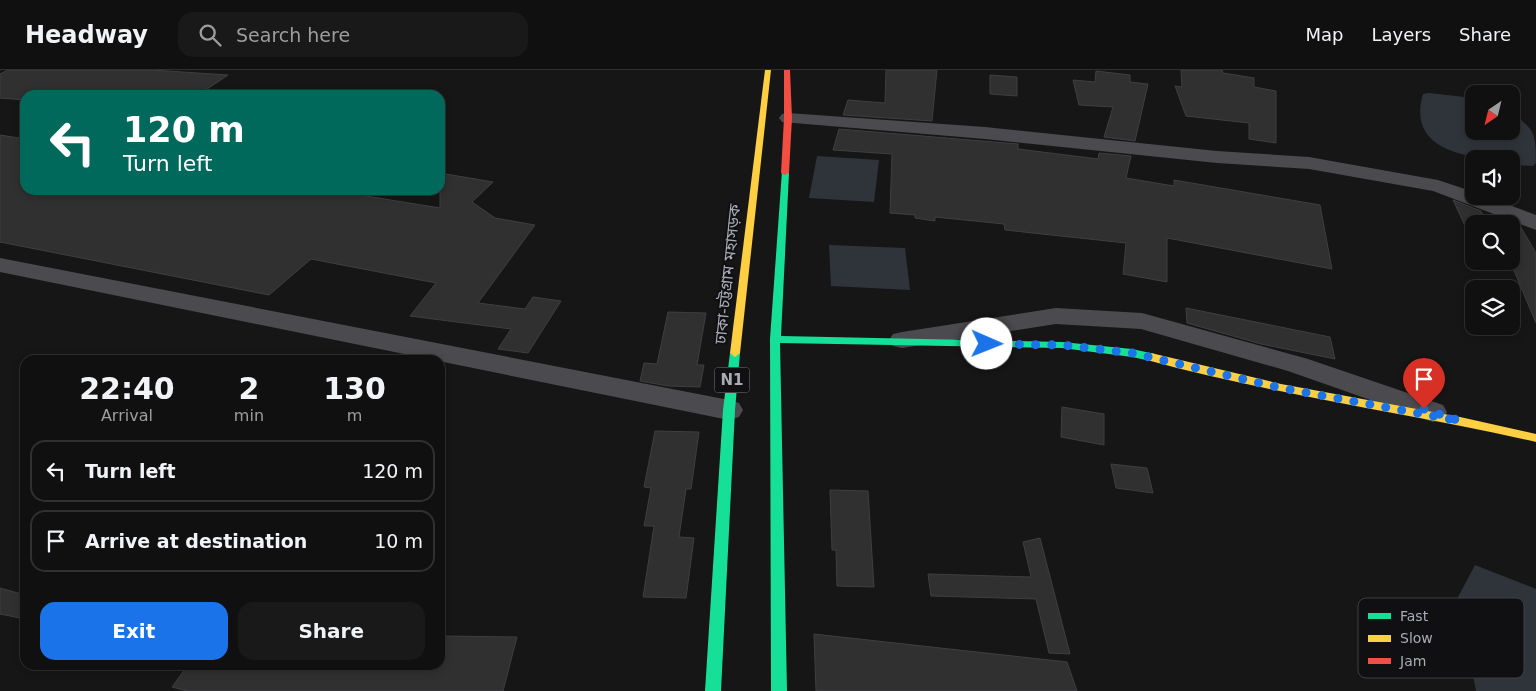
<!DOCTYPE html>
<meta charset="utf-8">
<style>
:root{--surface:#101010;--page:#191919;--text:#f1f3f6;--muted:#9c9d9f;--line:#303030;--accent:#1a73e8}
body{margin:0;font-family:"DejaVu Sans","Noto Sans Bengali",sans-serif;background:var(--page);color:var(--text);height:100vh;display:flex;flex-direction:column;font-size:19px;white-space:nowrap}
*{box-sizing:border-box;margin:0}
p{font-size:16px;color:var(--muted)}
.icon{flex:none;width:28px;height:28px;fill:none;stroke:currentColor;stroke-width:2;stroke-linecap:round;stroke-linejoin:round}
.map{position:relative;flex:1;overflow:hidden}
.sheet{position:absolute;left:20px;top:285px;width:425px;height:315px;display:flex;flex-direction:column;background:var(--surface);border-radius:15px;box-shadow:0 2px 8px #0003,0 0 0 1px var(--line)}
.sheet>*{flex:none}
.top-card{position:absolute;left:20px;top:20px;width:425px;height:105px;border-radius:15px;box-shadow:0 2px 8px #0003,0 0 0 1px var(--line);background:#00695c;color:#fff;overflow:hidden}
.needle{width:32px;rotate:215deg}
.buttons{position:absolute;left:1465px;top:15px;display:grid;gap:10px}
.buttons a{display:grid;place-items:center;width:55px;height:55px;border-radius:10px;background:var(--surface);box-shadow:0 2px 8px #0003,0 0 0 1px var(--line);font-size:25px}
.pin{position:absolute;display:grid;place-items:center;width:42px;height:42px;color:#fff;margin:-51px -21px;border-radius:50% 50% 50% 0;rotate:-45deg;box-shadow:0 0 5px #0007}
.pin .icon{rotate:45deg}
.me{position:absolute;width:55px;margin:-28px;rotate:91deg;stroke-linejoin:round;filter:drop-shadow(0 0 4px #0008)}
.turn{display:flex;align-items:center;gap:18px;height:105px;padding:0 20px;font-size:22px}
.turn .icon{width:65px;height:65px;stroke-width:2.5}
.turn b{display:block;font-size:35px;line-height:42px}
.eta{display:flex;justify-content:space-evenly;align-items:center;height:85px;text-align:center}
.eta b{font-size:30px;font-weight:600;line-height:35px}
.primary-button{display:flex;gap:10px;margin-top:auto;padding:10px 20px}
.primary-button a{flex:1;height:58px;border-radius:15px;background:var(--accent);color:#fff;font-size:20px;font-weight:600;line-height:58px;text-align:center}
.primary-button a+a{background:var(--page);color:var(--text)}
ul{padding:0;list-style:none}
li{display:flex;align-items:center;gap:15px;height:62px;margin:0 10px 8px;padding:0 10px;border:2px solid var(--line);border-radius:15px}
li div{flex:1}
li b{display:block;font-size:19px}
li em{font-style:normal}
header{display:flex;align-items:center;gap:30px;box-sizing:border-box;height:70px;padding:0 25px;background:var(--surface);border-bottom:1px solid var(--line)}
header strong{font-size:24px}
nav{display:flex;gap:28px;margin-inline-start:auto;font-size:18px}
.search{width:350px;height:45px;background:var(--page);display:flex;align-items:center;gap:12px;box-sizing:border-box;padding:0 18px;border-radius:15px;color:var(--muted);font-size:19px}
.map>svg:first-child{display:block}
.water{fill:#2e343a}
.building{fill:#303031;stroke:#3f3f42}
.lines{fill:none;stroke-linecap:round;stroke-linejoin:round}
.street{fill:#4b4b4f;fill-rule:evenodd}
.fast{fill:#16e098;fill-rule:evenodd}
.slow{fill:#ffcf43;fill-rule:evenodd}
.jam{fill:#f24e42;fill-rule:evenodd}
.route{stroke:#1a73e8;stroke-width:9;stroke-dasharray:0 16.2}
.labels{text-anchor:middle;stroke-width:4;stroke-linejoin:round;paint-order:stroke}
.shield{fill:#101012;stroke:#7b7c84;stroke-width:1}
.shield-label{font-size:15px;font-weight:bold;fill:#a9abb5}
.street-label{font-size:16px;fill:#a9abb5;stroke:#101012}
.key{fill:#101012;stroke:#3e3e43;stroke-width:1}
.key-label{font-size:14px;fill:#a9abb5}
</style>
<header>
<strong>Headway</strong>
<div class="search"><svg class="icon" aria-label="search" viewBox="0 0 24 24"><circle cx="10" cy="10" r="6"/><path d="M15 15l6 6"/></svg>Search here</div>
<nav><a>Map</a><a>Layers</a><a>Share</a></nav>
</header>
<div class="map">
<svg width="1536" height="621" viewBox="0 0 1536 621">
<rect width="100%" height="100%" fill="#161616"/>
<g class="water">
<path d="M 1429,23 L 1474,28 L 1474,61 L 1511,61 L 1511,43 C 1535,59 1536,64 1536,93 L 1533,96 L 1514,95 L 1511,94 L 1511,89 C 1470,89 1406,82 1423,24 Z"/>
<path d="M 817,86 L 879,90 L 874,132 L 809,128 Z"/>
<path d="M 829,175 L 905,178 L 910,220 L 831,216 Z"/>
<path d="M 1475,495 L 1536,519 L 1536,621 L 1476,621 L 1458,527 Z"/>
</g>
<g class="building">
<path d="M 8,0 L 152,0 L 228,5 L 198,25 L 25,25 L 25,30 L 0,28 L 0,4 Z"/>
<path d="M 886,0 L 937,0 L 932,51 L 843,45 L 848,30 L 885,33 Z"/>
<path d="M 1181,0 L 1222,0 L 1223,3 L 1254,8 L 1254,17 L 1276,21 L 1276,73 L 1249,69 L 1249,53 L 1186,46 L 1175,16 L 1182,17 Z"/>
<path d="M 1096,1 L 1130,5 L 1130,12 L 1148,14 L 1135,71 L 1104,67 L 1113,37 L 1079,35 L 1073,10 L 1095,12 Z"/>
<path d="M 990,5 L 1017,7 L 1017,26 L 990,24 Z"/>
<path d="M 839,59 L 1018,74 L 1018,79 L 1098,89 L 1099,83 L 1131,86 L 1126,108 L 1174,116 L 1174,110 L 1320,135 L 1332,199 L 1167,168 L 1167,212 L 1123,204 L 1126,173 L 1005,160 L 1004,154 L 935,147 L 935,151 L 915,148 L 915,145 L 890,143 L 892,84 L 833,80 Z"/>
<path d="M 0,65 L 25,69 L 25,120 L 329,120 L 440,138 L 440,103 L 493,112 L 472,132 L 495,148 L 535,155 L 478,233 L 525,239 L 533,227 L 561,231 L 528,283 L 498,279 L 511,259 L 410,246 L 436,213 L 311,189 L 269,225 L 0,172 Z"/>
<path d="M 1453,130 L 1481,141 L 1483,145 L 1498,147 L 1520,156 L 1536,183 L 1536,253 L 1510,191 L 1511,154 L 1474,154 L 1474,175 Z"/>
<path d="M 1186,238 L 1330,267 L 1335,289 L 1261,274 L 1187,253 Z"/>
<path d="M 668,242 L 706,243 L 697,295 L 704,295 L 700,317 L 668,316 L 640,311 L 644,293 L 657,294 Z"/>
<path d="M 1062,337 L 1104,344 L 1104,375 L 1061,367 Z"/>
<path d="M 655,361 L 699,362 L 691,419 L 686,419 L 679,467 L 694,468 L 686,528 L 643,527 L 654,456 L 644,456 L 651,418 L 644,417 Z"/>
<path d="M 1111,394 L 1147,398 L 1153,423 L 1116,418 Z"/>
<path d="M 830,420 L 868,421 L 874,517 L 837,516 L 836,480 L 832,480 Z"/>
<path d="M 1040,468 L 1070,584 L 1049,583 L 1036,529 L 931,526 L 928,504 L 1031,507 L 1023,472 Z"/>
<path d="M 0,518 L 25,525 L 25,549 L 0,544 Z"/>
<path d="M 814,564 L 1067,592 L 1077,621 L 816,621 Z"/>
<path d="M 440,566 L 517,567 L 503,621 L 187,621 L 172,617 L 188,595 L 440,595 Z"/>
</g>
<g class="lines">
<g class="street">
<path d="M 788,43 L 985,57 L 1217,81 L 1309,87 L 1438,110 L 1474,122 L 1474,126 L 1485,126 L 1536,145 L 1536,160 L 1433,121 L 1309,99 L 1217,93 L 985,69 L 782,52 L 779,48 L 782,44 Z"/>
<path d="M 0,188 L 729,330 L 739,333 L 743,340 L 739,347 L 729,350 L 0,202 Z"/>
<path d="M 1056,238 L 1142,243 L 1308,289 L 1443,335 L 1447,342 L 1443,349 L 1433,352 L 1288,301 L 1141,259 L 1056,254 L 902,278 L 893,276 L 889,270 L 893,264 L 902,262 Z"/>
</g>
<g class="fast">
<path d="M 782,101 L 788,101 L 789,103 L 781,266 L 1062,272 L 1132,279 L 1155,284 L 1156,287 L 1151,291 L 1132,287 L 1062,278 L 780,273 L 787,621 L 771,621 L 770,269 Z"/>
<path d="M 735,279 L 740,283 L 735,340 L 721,621 L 705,621 L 723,340 L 730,283 Z"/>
</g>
<g class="slow">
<path d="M 765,0 L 771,0 L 740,283 L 735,287 L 730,283 Z"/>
<path d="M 1151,283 L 1281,314 L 1460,347 L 1536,364 L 1536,372 C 1407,343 1275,325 1147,290 L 1146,287 Z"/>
</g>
<path class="jam" d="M 784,0 L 790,0 L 792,48 L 789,103 L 785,105 L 781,103 L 784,48 Z"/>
</g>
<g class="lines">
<path class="route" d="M 987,274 L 1062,275 L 1132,283 L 1281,318 L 1460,351 L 1424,339"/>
</g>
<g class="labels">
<rect class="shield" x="714.5" y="297.5" width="35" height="25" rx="4"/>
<g class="shield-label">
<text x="732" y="315">N1</text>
</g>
<g class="street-label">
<text transform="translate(727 204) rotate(-84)" y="6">ঢাকা-চট্টগ্রাম মহাসড়ক</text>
</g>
</g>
<rect x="1358" y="528" width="166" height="80" rx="8" class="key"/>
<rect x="1368" y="543" width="23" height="6" fill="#16e098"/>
<rect x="1368" y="565" width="23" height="7" fill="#ffcf43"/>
<rect x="1368" y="588" width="23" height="6" fill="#f24e42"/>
<g class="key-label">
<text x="1400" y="551">Fast</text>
<text x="1400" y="573">Slow</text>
<text x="1400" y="596">Jam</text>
</g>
</svg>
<div class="buttons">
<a><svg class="needle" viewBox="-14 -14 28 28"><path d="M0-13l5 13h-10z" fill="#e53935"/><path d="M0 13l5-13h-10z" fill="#9c9d9f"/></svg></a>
<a><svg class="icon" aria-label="sound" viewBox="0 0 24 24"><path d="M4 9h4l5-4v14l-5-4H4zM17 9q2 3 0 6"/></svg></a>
<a><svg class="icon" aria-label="search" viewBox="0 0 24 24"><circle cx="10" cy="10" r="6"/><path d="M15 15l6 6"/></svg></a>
<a><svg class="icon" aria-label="layers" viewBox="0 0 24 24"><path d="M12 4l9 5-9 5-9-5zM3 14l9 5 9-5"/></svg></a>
</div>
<div class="pin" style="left:1424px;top:339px;background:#d93025"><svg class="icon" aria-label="arrive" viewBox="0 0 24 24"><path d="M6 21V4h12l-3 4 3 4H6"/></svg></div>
<svg class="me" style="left:987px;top:274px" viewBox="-20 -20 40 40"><circle r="19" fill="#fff"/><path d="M0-13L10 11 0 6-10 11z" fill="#1a73e8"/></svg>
<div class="top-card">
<div class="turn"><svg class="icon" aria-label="left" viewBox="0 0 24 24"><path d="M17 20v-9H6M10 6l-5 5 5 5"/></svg><div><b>120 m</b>Turn left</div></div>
</div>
<section class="sheet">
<div class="eta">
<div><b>22:40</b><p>Arrival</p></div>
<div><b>2</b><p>min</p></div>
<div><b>130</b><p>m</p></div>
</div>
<ul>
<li><svg class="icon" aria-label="left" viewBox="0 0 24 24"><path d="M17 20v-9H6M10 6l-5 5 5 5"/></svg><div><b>Turn left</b></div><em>120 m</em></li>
<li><svg class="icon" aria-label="arrive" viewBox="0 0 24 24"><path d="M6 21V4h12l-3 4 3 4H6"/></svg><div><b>Arrive at destination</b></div><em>10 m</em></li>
</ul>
<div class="primary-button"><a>Exit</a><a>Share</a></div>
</section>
</div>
